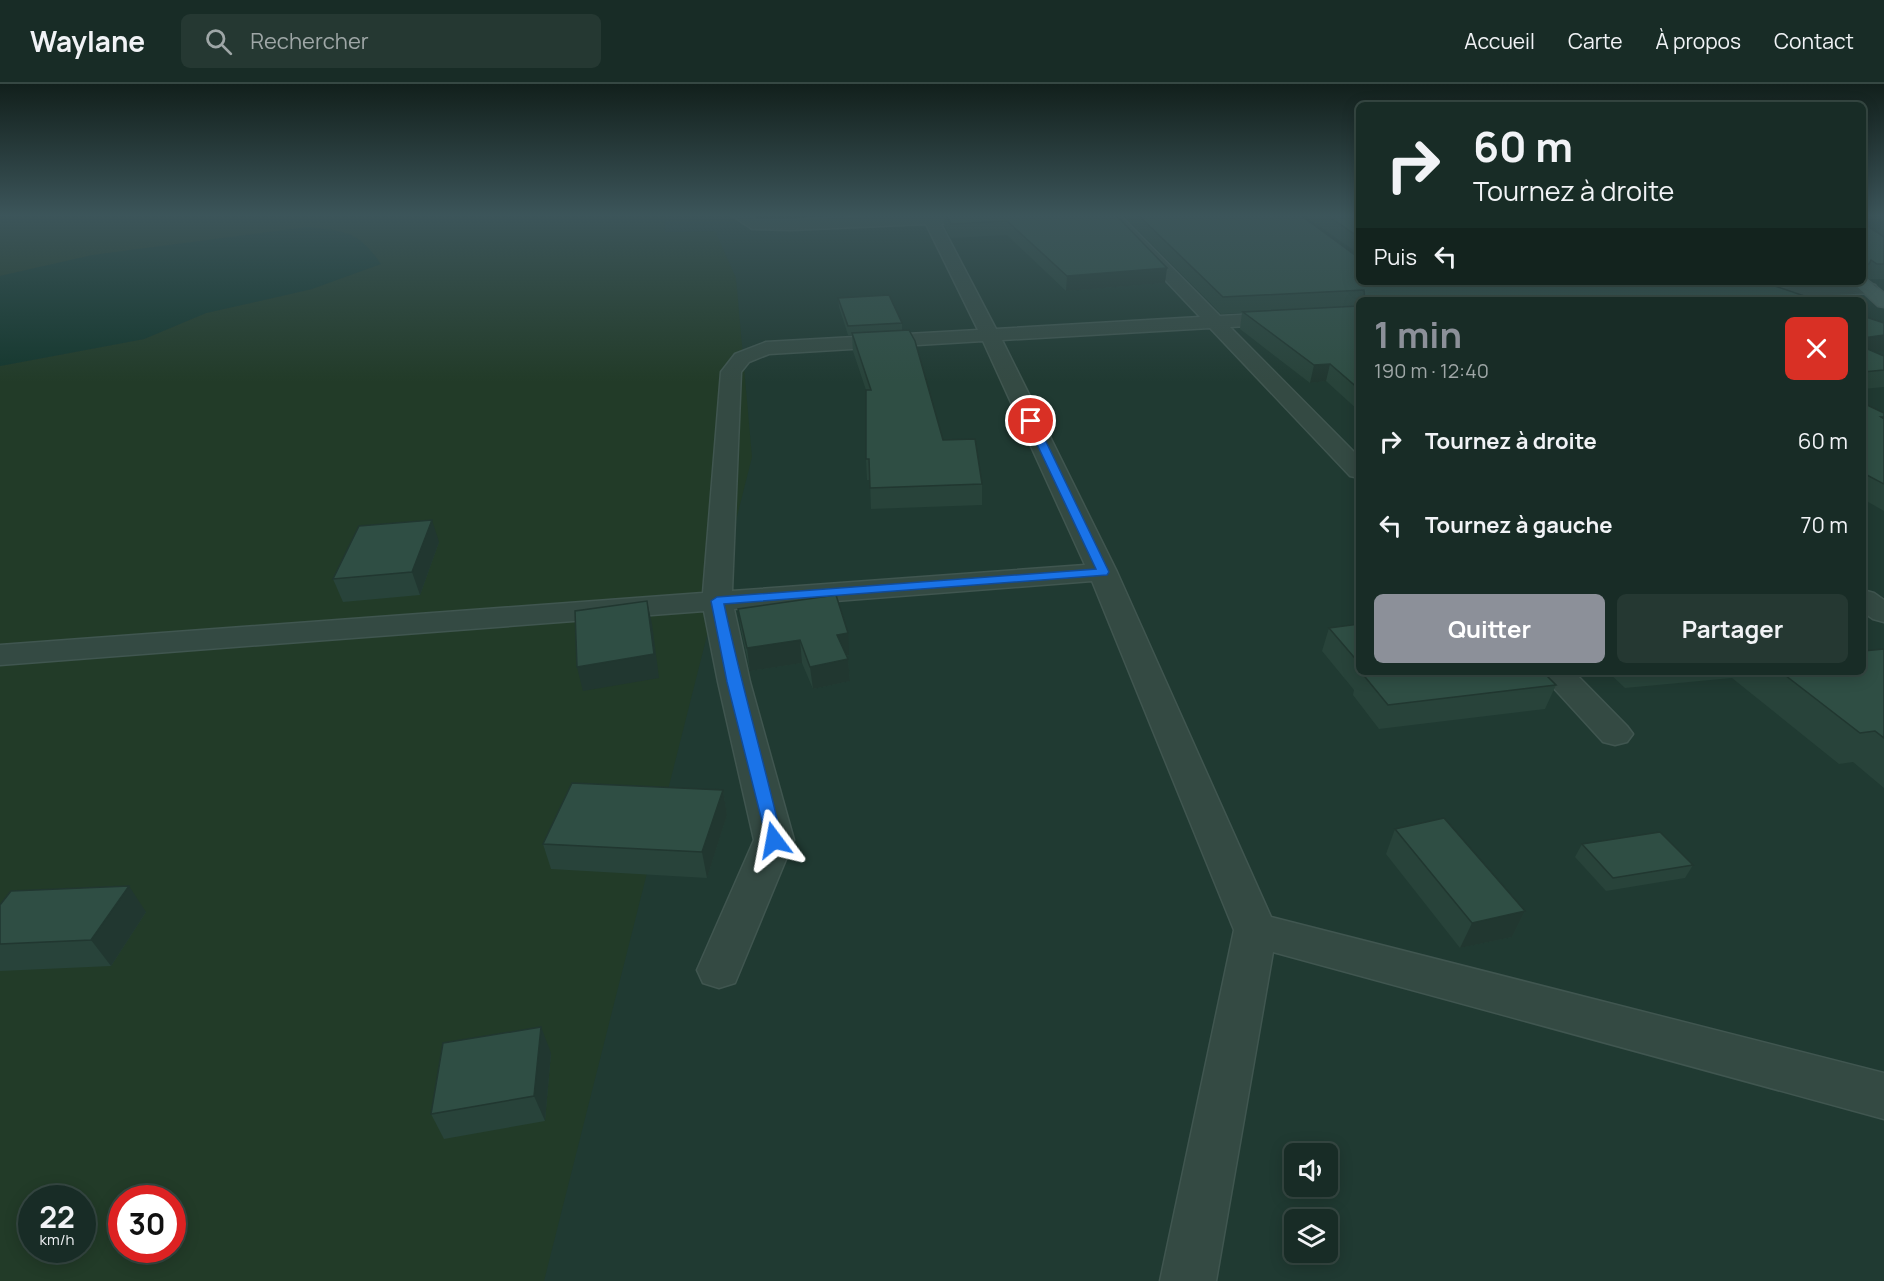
<!DOCTYPE html>
<html lang="fr">
<meta charset="utf-8">
<style>
:root{--surface:#182c26;--page:#253832;--text:#f1f3f6;--muted:#9fa7a7;--line:#364843;--accent:#8c9099}
body{margin:0;font-family:Manrope,sans-serif;background:var(--page);color:var(--text);height:100vh;display:flex;flex-direction:column;font-size:22px;white-space:nowrap}
*{box-sizing:border-box;margin:0}
p{font-size:20px;color:var(--muted)}
.icon{flex:none;width:33px;height:33px;fill:none;stroke:currentColor;stroke-width:2;stroke-linecap:round;stroke-linejoin:round}
.map{position:relative;flex:1;overflow:hidden}
.sheet{position:absolute;left:1356px;top:213px;width:510px;height:378px;display:flex;flex-direction:column;background:var(--surface);border-radius:9px;box-shadow:0 3px 15px #0003,0 0 0 2px var(--line)}
.sheet>*{flex:none}
.hud{position:absolute;left:1356px;top:18px;width:510px;height:183px;border-radius:9px;box-shadow:0 3px 15px #0003,0 0 0 2px var(--line);background:#182c26;color:var(--text);overflow:hidden}
.controls{position:absolute;left:1284px;top:1059px;display:grid;gap:12px}
.controls a{display:grid;place-items:center;width:54px;height:54px;border-radius:9px;background:var(--surface);box-shadow:0 3px 15px #0003,0 0 0 2px var(--line);font-size:30px}
.speed{position:absolute;left:18px;top:1101px;display:flex;gap:12px;font-size:30px;font-weight:700;text-align:center}
.speed>*{display:grid;place-content:center;width:78px;height:78px;border-radius:50%;background:var(--surface);box-shadow:0 3px 15px #0003,0 0 0 2px var(--line);line-height:1}
.speed small{font-size:15px;font-weight:400}
.speed .limit{border:9px solid #d22;background:#fff;color:#111}
.pin{position:absolute;display:grid;place-items:center;width:51px;height:51px;color:#fff;margin:-26px;border:3px solid #fff;border-radius:50%;box-shadow:0 2px 6px #0007}
.me{position:absolute;width:66px;margin:-33px;rotate:347deg;stroke-linejoin:round;filter:drop-shadow(0 0 4px #0008)}
.turn{display:flex;align-items:center;gap:21px;height:126px;padding:0 18px;font-size:27px}
.turn .icon{width:78px;height:78px;stroke-width:2.5}
.turn b{display:block;font-size:42px;line-height:51px}
.then{display:flex;align-items:center;height:57px;padding:0 18px;background:#0003;gap:12px;font-size:22px}
.round{display:grid;place-items:center;flex:none;width:63px;height:63px;border-radius:9px;background:var(--page)}
.headline{display:flex;align-items:center;justify-content:space-between;height:102px;padding:0 18px}
h1{font-size:36px;font-weight:700;line-height:45px;color:var(--accent)}
.action{display:flex;gap:12px;margin-top:auto;padding:12px 18px}
.action a{flex:1;height:69px;border-radius:9px;background:var(--accent);color:#fff;font-size:24px;font-weight:700;line-height:69px;text-align:center}
.action a+a{background:var(--page);color:var(--text)}
ul{padding:0;list-style:none}
li{display:flex;align-items:center;gap:18px;height:84px;padding:0 18px}
li div{flex:1}
li b{display:block;font-size:22px}
li em{font-style:normal}
header{display:flex;align-items:center;gap:36px;box-sizing:border-box;height:84px;padding:0 30px;background:var(--surface);border-bottom:2px solid var(--line)}
header strong{font-size:28px}
nav{display:flex;gap:33px;margin-inline-start:auto;font-size:21px}
.search{width:420px;height:54px;background:var(--page);display:flex;align-items:center;gap:15px;box-sizing:border-box;padding:0 21px;border-radius:9px;color:var(--muted);font-size:22px}
.map>svg:first-child{display:block}
.green{fill:#223b28;fill-rule:evenodd}
.water{fill:#14372d}
.lines{fill:none;stroke-linecap:round;stroke-linejoin:round}
.street-casing{stroke:#405650;stroke-width:3}
.secondary-casing{stroke:#405650;stroke-width:3}
.street{fill:#344a43;fill-rule:evenodd}
.secondary{fill:#425d56;fill-rule:evenodd}
.wall{fill:#28433a}
.shaded-wall{fill:#213730}
.building{fill:#2f4e44;stroke:#213730;stroke-width:1.5}
.route{fill:#1a73e8;stroke:#114b97;stroke-width:1.5}
</style>
<header>
<strong>Waylane</strong>
<div class="search"><svg class="icon" aria-label="search" viewBox="0 0 24 24"><circle cx="10" cy="10" r="6"/><path d="M15 15l6 6"/></svg>Rechercher</div>
<nav><a>Accueil</a><a>Carte</a><a>À propos</a><a>Contact</a></nav>
</header>
<div class="map">
<svg width="1884" height="1197" viewBox="0 0 1884 1197">
<rect width="100%" height="100%" fill="#203a32"/>
<path class="green" d="M 0,130 L 666,130 L 665,148 L 715,147 L 736,194 L 752,373 L 544,1197 L 0,1197 L 0,282 L 144,255 L 206,229 L 312,205 L 308,143 L 93,171 L 0,192 ZM 32,1114 L 82,1114 L 82,1166 L 32,1166 ZM 122,1114 L 172,1114 L 172,1166 L 122,1166 Z"/>
<path class="water" d="M 308,143 C 347,148 357,146 381,180 L 312,205 L 206,229 L 144,255 L 0,282 L 0,192 L 93,171 Z"/>
<g class="lines">
<g class="street-casing">
<g id="street">
<path d="M 730,130 L 748,130 L 755,136 L 791,136 L 921,130 L 956,132 L 958,135 L 956,138 L 941,140 L 996,245 L 1200,233 L 1103,130 L 1119,130 L 1220,232 L 1359,224 L 1359,236 L 1230,243 L 1359,373 L 1359,394 L 1350,392 L 1210,244 L 1002,256 L 1117,488 L 1271,833 L 1884,989 L 1884,1035 L 1273,868 L 1216,1197 L 1160,1197 L 1234,846 L 1092,497 L 734,525 L 750,598 L 794,756 L 735,899 L 719,904 L 703,899 L 697,886 L 754,756 L 718,598 L 704,527 L 0,581 L 0,561 L 703,509 L 721,288 L 735,270 L 766,258 L 978,246 L 926,140 L 791,146 L 752,145 ZM 983,257 L 1085,481 L 732,507 L 741,288 L 749,278 L 769,270 Z"/>
<path d="M 1869,200 L 1875,201 L 1878,205 L 1875,209 L 1747,215 L 1741,214 L 1738,210 L 1741,206 L 1747,205 Z"/>
<path d="M 1863,506 L 1874,509 L 1884,516 L 1884,538 L 1873,535 L 1863,528 Z"/>
<path d="M 1539,588 L 1574,588 L 1627,642 L 1633,650 L 1627,658 L 1615,661 L 1603,658 Z"/>
</g>
</g>
<g class="secondary-casing">
<path id="secondary" d="M 1863,193 L 1884,209 L 1884,223 L 1878,222 L 1852,198 L 1863,198 Z"/>
</g>
<use href="#street" class="street"/>
<use href="#secondary" class="secondary"/>
</g>
<g class="wall">
<path d="M 944,130 L 1115,130 L 1165,199 L 1066,207 L 1007,151 L 951,154 L 944,141 Z"/>
<path d="M 1122,130 L 1299,130 L 1355,171 L 1404,202 L 1407,202 L 1402,198 L 1731,198 L 1729,201 L 1816,216 L 1359,216 L 1359,327 L 1326,297 L 1310,299 L 1240,245 L 1242,229 L 1221,230 Z"/>
<path d="M 1302,130 L 1359,130 L 1359,170 Z"/>
<path d="M 1874,130 L 1884,130 L 1884,195 L 1869,195 L 1863,191 L 1863,134 L 1869,143 L 1877,149 L 1884,137 Z"/>
<path d="M 838,214 L 902,239 L 902,246 L 943,356 L 982,400 L 982,421 L 871,425 L 870,396 L 867,396 L 866,375 L 866,306 L 853,267 L 852,251 L 848,251 L 839,223 Z"/>
<path d="M 1863,232 L 1884,239 L 1884,267 L 1875,268 L 1884,272 L 1884,303 L 1863,305 Z"/>
<path d="M 1863,319 L 1884,329 L 1884,427 L 1863,415 Z"/>
<path d="M 439,458 L 420,511 L 343,518 L 333,495 Z"/>
<path d="M 738,525 L 849,571 L 847,572 L 848,575 L 850,597 L 813,605 L 802,579 L 750,587 L 741,546 Z"/>
<path d="M 1359,540 L 1359,588 L 1543,588 L 1556,601 L 1545,625 L 1379,645 L 1353,611 L 1354,606 L 1322,567 L 1329,544 Z"/>
<path d="M 1884,565 L 1884,704 L 1853,678 L 1839,680 L 1732,594 L 1625,604 L 1608,588 L 1863,588 Z"/>
<path d="M 723,706 L 727,731 L 707,794 L 551,785 L 543,760 Z"/>
<path d="M 1395,745 L 1525,827 L 1512,853 L 1460,864 L 1386,770 Z"/>
<path d="M 1582,760 L 1693,781 L 1685,794 L 1606,807 L 1575,773 Z"/>
<path d="M 0,821 L 146,828 L 111,882 L 0,887 Z"/>
<path d="M 551,969 L 545,1037 L 444,1055 L 431,1030 Z"/>
</g>
<g class="shaded-wall">
<path d="M 1167,184 L 1165,199 L 1066,207 L 1067,192 Z"/>
<path d="M 1619,198 L 1627,198 L 1623,209 L 1612,216 Z"/>
<path d="M 1884,251 L 1884,267 L 1863,270 L 1863,266 L 1866,261 L 1863,261 L 1863,254 Z"/>
<path d="M 1330,280 L 1326,297 L 1310,299 L 1314,281 Z"/>
<path d="M 432,436 L 439,458 L 420,511 L 412,488 Z"/>
<path d="M 647,517 L 652,540 L 659,594 L 583,607 L 577,583 Z"/>
<path d="M 848,549 L 849,571 L 839,573 L 837,551 Z"/>
<path d="M 800,556 L 802,579 L 750,587 L 747,564 Z"/>
<path d="M 848,575 L 850,597 L 813,605 L 810,583 Z"/>
<path d="M 723,706 L 727,731 L 707,794 L 702,768 Z"/>
<path d="M 129,802 L 146,828 L 111,882 L 91,856 Z"/>
<path d="M 1525,827 L 1512,853 L 1460,864 L 1472,839 Z"/>
<path d="M 541,943 L 551,969 L 545,1037 L 534,1012 Z"/>
</g>
<g class="building">
<path d="M 945,130 L 1115,130 L 1167,184 L 1067,192 L 1007,137 L 951,140 Z"/>
<path d="M 1137,130 L 1299,130 L 1355,171 L 1359,171 L 1359,198 L 1398,198 L 1404,202 L 1426,202 L 1429,200 L 1426,198 L 1619,198 L 1618,200 L 1620,202 L 1772,201 L 1816,216 L 1365,216 L 1364,206 L 1223,213 Z"/>
<path d="M 1325,130 L 1359,130 L 1359,153 Z"/>
<path d="M 1863,134 L 1868,134 L 1869,143 L 1884,153 L 1884,180 L 1877,180 L 1871,176 L 1869,180 L 1863,180 Z"/>
<path d="M 889,211 L 902,239 L 848,242 L 838,214 Z"/>
<path d="M 1359,222 L 1359,305 L 1330,280 L 1314,281 L 1243,228 Z"/>
<path d="M 1863,232 L 1884,239 L 1884,251 L 1863,254 Z"/>
<path d="M 909,246 L 915,257 L 943,356 L 975,355 L 982,400 L 870,404 L 869,375 L 866,375 L 866,306 L 871,306 L 852,249 Z"/>
<path d="M 1863,263 L 1884,272 L 1884,286 L 1863,288 Z"/>
<path d="M 1863,319 L 1884,329 L 1884,333 L 1881,333 L 1884,335 L 1884,400 L 1863,389 Z"/>
<path d="M 432,436 L 412,488 L 333,495 L 359,442 Z"/>
<path d="M 836,511 L 848,549 L 837,551 L 848,575 L 810,583 L 800,556 L 747,564 L 738,525 Z"/>
<path d="M 647,517 L 654,570 L 577,583 L 575,527 Z"/>
<path d="M 1359,540 L 1359,579 L 1329,544 Z"/>
<path d="M 1884,565 L 1884,654 L 1875,647 L 1860,649 L 1781,588 L 1863,588 L 1863,567 Z"/>
<path d="M 1361,588 L 1543,588 L 1556,601 L 1388,621 Z"/>
<path d="M 572,699 L 723,706 L 702,768 L 543,760 Z"/>
<path d="M 1444,734 L 1525,827 L 1472,839 L 1395,745 Z"/>
<path d="M 1660,748 L 1693,781 L 1613,794 L 1582,760 Z"/>
<path d="M 129,802 L 91,856 L 0,860 L 0,821 L 11,807 Z"/>
<path d="M 541,943 L 534,1012 L 431,1030 L 443,959 Z"/>
</g>
<linearGradient id="sky" x2="0" y2="1"><stop stop-color="#12201c"/><stop offset="0.44" stop-color="#3c555a"/><stop offset="1" stop-color="#3c555a" stop-opacity="0"/></linearGradient>
<rect width="1884" height="298" fill="url(#sky)"/>
<path class="route" d="M 1031,334 L 1036,337 L 1109,488 L 1107,491 L 724,520 C 741,600 764,677 782,756 L 780,761 L 768,761 L 727,598 L 711,517 L 717,513 L 1096,485 L 1026,337 Z"/>
</svg>
<div class="controls">
<a><svg class="icon" aria-label="sound" viewBox="0 0 24 24"><path d="M4 9h4l5-4v14l-5-4H4zM17 9q2 3 0 6"/></svg></a>
<a><svg class="icon" aria-label="layers" viewBox="0 0 24 24"><path d="M12 4l9 5-9 5-9-5zM3 14l9 5 9-5"/></svg></a>
</div>
<div class="speed"><div>22<small>km/h</small></div><div class="limit">30</div></div>
<div class="pin" style="left:1031px;top:337px;background:#d93025"><svg class="icon" aria-label="arrive" viewBox="0 0 24 24"><path d="M6 21V4h12l-3 4 3 4H6"/></svg></div>
<svg class="me" style="left:774px;top:756px" viewBox="-20 -20 40 40"><path d="M0-17L14 15 0 8-14 15z" fill="#1a73e8" stroke="#fff" stroke-width="4"/></svg>
<div class="hud">
<div class="turn"><svg class="icon" aria-label="right" viewBox="0 0 24 24"><path d="M7 20v-9h11M14 6l5 5-5 5"/></svg><div><b>60 m</b>Tournez à droite</div></div>
<div class="then">Puis<svg class="icon" aria-label="left" viewBox="0 0 24 24"><path d="M17 20v-9H6M10 6l-5 5 5 5"/></svg></div>
</div>
<section class="sheet">
<div class="headline"><div><h1>1 min</h1><p>190 m · 12:40</p></div><a class="round" style="background:#d93025;color:#fff"><svg class="icon" aria-label="close" viewBox="0 0 24 24"><path d="M6 6l12 12M18 6L6 18"/></svg></a></div>
<ul>
<li><svg class="icon" aria-label="right" viewBox="0 0 24 24"><path d="M7 20v-9h11M14 6l5 5-5 5"/></svg><div><b>Tournez à droite</b></div><em>60 m</em></li>
<li><svg class="icon" aria-label="left" viewBox="0 0 24 24"><path d="M17 20v-9H6M10 6l-5 5 5 5"/></svg><div><b>Tournez à gauche</b></div><em>70 m</em></li>
</ul>
<div class="action"><a>Quitter</a><a>Partager</a></div>
</section>
</div>
